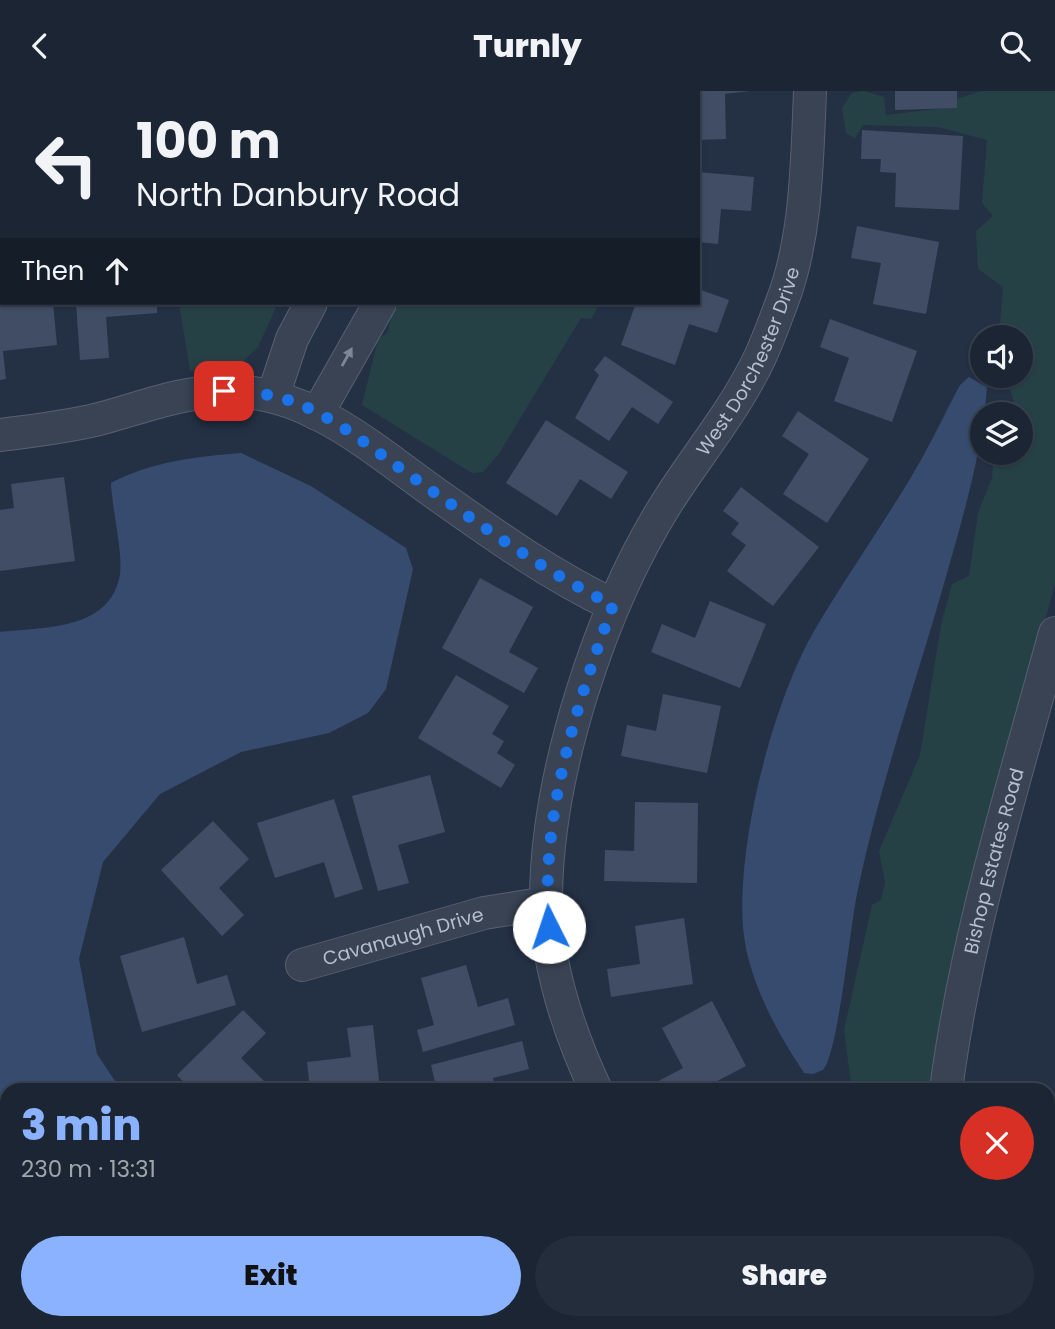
<!DOCTYPE html>
<meta charset="utf-8">
<style>
:root{--surface:#1b2534;--page:#242d3c;--text:#f1f3f6;--muted:#a0a5ac;--line:#39424f;--accent:#8ab2ff}
body{margin:0;font-family:Poppins,sans-serif;background:var(--page);color:var(--text);height:100vh;display:flex;flex-direction:column;font-size:26px;white-space:nowrap}
*{box-sizing:border-box;margin:0}
p{font-size:23px;color:var(--muted)}
.icon{flex:none;width:38px;height:38px;fill:none;stroke:currentColor;stroke-width:2;stroke-linecap:round;stroke-linejoin:round}
.map{position:relative;flex:1;overflow:hidden}
.panel{position:absolute;left:0px;top:992px;width:1055px;height:247px;display:flex;flex-direction:column;background:var(--surface);border-radius:21px 21px 0 0;box-shadow:0 2px 5px #0004,0 0 0 2px var(--line)}
.panel>*{flex:none}
.guide{position:absolute;left:0px;top:0px;width:700px;height:214px;box-shadow:0 2px 5px #0004,0 0 0 2px var(--line);background:#1b2534;color:var(--text);overflow:hidden}
.controls{position:absolute;left:970px;top:234px;display:grid;gap:14px}
.controls a{display:grid;place-items:center;width:63px;height:63px;border-radius:50%;background:var(--surface);box-shadow:0 2px 5px #0004,0 0 0 2px var(--line);font-size:35px}
.pin{position:absolute;display:grid;place-items:center;width:60px;height:60px;color:#fff;margin:-30px;border-radius:14px;box-shadow:0 4px 10px #0006}
.me{position:absolute;width:77px;margin:-38px;rotate:356deg;stroke-linejoin:round;filter:drop-shadow(0 0 5px #0008)}
.turn{display:flex;align-items:center;gap:24px;height:147px;padding:0 21px;font-size:32px}
.turn .icon{width:91px;height:91px;stroke-width:2.5}
.turn b{display:block;font-size:49px;line-height:60px}
.then{display:flex;align-items:center;height:66px;padding:0 21px;background:#0003;gap:14px;font-size:26px}
.round{display:grid;place-items:center;flex:none;width:74px;height:74px;border-radius:37px;background:var(--page)}
.head{display:flex;align-items:center;justify-content:space-between;height:119px;padding:0 21px}
h1{font-size:42px;font-weight:800;line-height:52px;color:var(--accent)}
.primary-button{display:flex;gap:14px;margin-top:auto;padding:14px 21px}
.primary-button a{flex:1;height:80px;border-radius:42px;background:var(--accent);color:#111;font-size:28px;font-weight:800;line-height:80px;text-align:center}
.primary-button a+a{background:var(--page);color:var(--text)}
header{display:flex;justify-content:space-between;align-items:center;height:91px;padding:0 21px;background:var(--surface);font-size:32px;font-weight:800}
.map>svg:first-child{display:block}
.green{fill:#264146}
.water{fill:#364b6e}
.building{fill:#404d65}
.lines{fill:none;stroke-linecap:round;stroke-linejoin:round}
.minor-casing{stroke:#576171;stroke-width:34}
.minor{stroke:#394354;stroke-width:32}
.oneway{fill:#7e8797}
.route{stroke:#1a73e8;stroke-width:12;stroke-dasharray:0 21.6}
.labels{text-anchor:middle;stroke-width:7;stroke-linejoin:round;paint-order:stroke}
.street-label{font-size:19px;fill:#b6bece;stroke:#1d2839}
</style>
<header><svg class="icon" aria-label="back" viewBox="0 0 24 24"><path d="M15 5l-7 7 7 7"/></svg>Turnly<svg class="icon" aria-label="search" viewBox="0 0 24 24"><circle cx="10" cy="10" r="6"/><path d="M15 15l6 6"/></svg></header>
<div class="map">
<svg width="1055" height="1238" viewBox="0 0 1055 1238">
<rect width="100%" height="100%" fill="#243145"/>
<g class="green">
<path d="M 0,0 L 415,0 L 2,2 L 0,148 Z"/>
<path d="M 864,0 L 884,6 L 886,24 L 954,16 L 957,8 L 981,0 L 1055,0 L 1055,493 L 961,835 L 933,999 L 840,999 L 851,992 L 844,939 L 872,814 L 881,809 L 885,791 L 879,760 L 920,664 L 941,534 L 952,493 L 969,485 L 978,422 L 992,387 L 994,362 L 1020,362 L 1020,324 L 996,324 L 1014,310 L 1005,285 L 1020,285 L 1020,247 L 999,247 L 1003,196 L 978,178 L 976,140 L 993,125 L 982,112 L 987,49 L 938,36 L 863,34 L 855,47 L 846,42 L 842,17 L 852,2 Z"/>
<path d="M 179,212 L 278,212 L 258,256 L 237,276 L 190,280 Z"/>
<path d="M 400,212 L 600,212 L 591,228 L 581,227 L 498,364 L 483,381 L 472,382 L 362,314 L 378,249 L 388,241 L 392,222 Z"/>
<path d="M 842,1232 L 926,1232 L 925,1238 L 842,1238 Z"/>
</g>
<g class="water">
<path d="M 969,286 L 987,296 C 983,354 966,416 949,475 C 919,583 881,688 858,798 C 850,833 839,960 823,979 L 813,983 L 804,982 C 776,940 747,887 743,836 C 737,751 772,614 814,540 C 848,482 888,427 921,369 C 935,344 947,318 960,294 Z"/>
<path d="M 241,362 L 311,395 L 406,457 L 413,478 L 386,598 L 368,622 L 329,642 L 241,661 L 160,703 L 103,771 L 79,868 L 97,963 L 121,999 L 7,999 L 7,1212 L 0,1215 L 0,541 C 43,536 111,540 120,483 C 123,461 112,418 111,392 C 153,370 195,366 241,362 Z"/>
</g>
<g class="building">
<path d="M 698,0 L 750,0 L 725,3 L 726,48 L 698,49 Z"/>
<path d="M 895,0 L 957,0 L 957,17 L 895,19 Z"/>
<path d="M 862,39 L 963,45 L 959,119 L 895,116 L 896,82 L 880,81 L 881,68 L 861,68 Z"/>
<path d="M 698,81 L 754,86 L 751,120 L 721,118 L 718,153 L 698,151 Z"/>
<path d="M 857,135 L 939,151 L 926,223 L 873,213 L 881,172 L 851,167 Z"/>
<path d="M 698,198 L 729,209 L 717,242 L 689,233 L 675,274 L 621,254 L 636,212 L 698,212 Z"/>
<path d="M 0,212 L 53,212 L 57,254 L 3,260 L 6,288 L 0,289 Z"/>
<path d="M 76,212 L 157,212 L 157,222 L 106,226 L 109,267 L 80,269 Z"/>
<path d="M 830,228 L 917,260 L 892,331 L 834,310 L 849,267 L 820,256 Z"/>
<path d="M 605,265 L 673,311 L 658,333 L 632,316 L 609,350 L 575,327 L 599,284 L 594,279 Z"/>
<path d="M 798,320 L 869,368 L 827,432 L 783,403 L 809,363 L 782,345 Z"/>
<path d="M 546,329 L 628,381 L 611,408 L 580,388 L 557,425 L 506,392 Z"/>
<path d="M 64,386 L 75,470 L 0,480 L 0,419 L 14,417 L 11,393 Z"/>
<path d="M 741,396 L 819,456 L 773,515 L 727,480 L 746,454 L 731,443 L 739,432 L 723,420 Z"/>
<path d="M 480,487 L 533,516 L 509,561 L 538,577 L 524,602 L 442,557 Z"/>
<path d="M 710,510 L 766,533 L 740,597 L 651,561 L 662,533 L 695,547 Z"/>
<path d="M 456,584 L 509,615 L 492,643 L 504,650 L 497,662 L 515,674 L 501,697 L 418,647 Z"/>
<path d="M 663,603 L 721,615 L 707,682 L 621,665 L 627,634 L 656,640 Z"/>
<path d="M 430,684 L 445,741 L 398,754 L 409,792 L 378,800 L 352,705 Z"/>
<path d="M 334,708 L 363,798 L 335,807 L 324,771 L 275,787 L 257,732 Z"/>
<path d="M 635,711 L 698,712 L 697,792 L 604,790 L 605,759 L 634,760 Z"/>
<path d="M 213,730 L 249,768 L 219,797 L 244,824 L 222,845 L 161,779 Z"/>
<path d="M 684,827 L 693,893 L 611,906 L 607,878 L 640,873 L 635,835 Z"/>
<path d="M 184,846 L 197,893 L 227,884 L 236,914 L 142,941 L 120,865 Z"/>
<path d="M 466,874 L 478,916 L 508,907 L 515,934 L 423,961 L 417,939 L 434,934 L 421,887 Z"/>
<path d="M 712,910 L 746,975 L 700,999 L 654,999 L 651,994 L 683,977 L 662,937 Z"/>
<path d="M 243,919 L 266,942 L 241,967 L 273,999 L 191,999 L 177,984 Z"/>
<path d="M 373,934 L 380,999 L 310,999 L 307,971 L 351,966 L 347,937 Z"/>
<path d="M 522,950 L 529,978 L 493,987 L 496,999 L 437,999 L 431,974 Z"/>
<path d="M 95,1232 L 117,1232 L 118,1238 L 96,1238 Z"/>
<path d="M 199,1232 L 270,1232 L 271,1238 L 199,1238 Z"/>
<path d="M 738,1232 L 790,1232 L 797,1238 L 739,1238 Z"/>
</g>
<g class="lines">
<g class="minor-casing">
<g id="minor">
<path d="M 447,2 L 447,0"/>
<path d="M 506,2 L 506,0"/>
<path d="M 273,305 L 292,248 L 311,212"/>
<path d="M 317,323 L 380,212"/>
<path d="M 0,344 C 33,340 67,336 99,328 C 141,317 180,301 223,300 C 309,297 376,361 442,407 C 497,446 552,485 613,514"/>
<path id="s1" d="M 302,874 L 484,822 L 547,812"/>
<path id="s2" d="M 596,999 C 568,939 545,872 546,804 C 548,678 601,516 668,410 C 696,366 729,326 753,280 C 765,259 773,234 782,211 C 807,146 807,69 810,0"/>
<path id="s3" d="M 946,999 C 966,844 1014,692 1055,542"/>
<path d="M 652,1232 L 652,1238"/>
<path d="M 938,1232 L 938,1238"/>
</g>
</g>
<use href="#minor" class="minor"/>
</g>
<defs><path id="oneway-solid" d="M-6-.8H1V-3.2L6.5 0L1 3.2V.8H-6Z" transform="scale(1.75)"/></defs>
<use class="oneway" href="#oneway-solid" transform="translate(347 266) rotate(-61)"/>
<g class="lines">
<path class="route" d="M 224,300 C 246,301 267,302 288,309 C 330,323 366,353 401,378 C 470,426 537,477 613,514 C 576,615 540,728 549,836"/>
</g>
<g class="labels">
<g class="street-label">
<text dy="7" stroke="none"><textPath href="#s2" startOffset="782">West Dorchester Drive</textPath></text>
<text dy="7" stroke="none"><textPath href="#s3" startOffset="234">Bishop Estates Road</textPath></text>
<text dy="7" stroke="none"><textPath href="#s1" startOffset="105">Cavanaugh Drive</textPath></text>
</g>
</g>
</svg>
<div class="controls">
<a><svg class="icon" aria-label="sound" viewBox="0 0 24 24"><path d="M4 9h4l5-4v14l-5-4H4zM17 9q2 3 0 6"/></svg></a>
<a><svg class="icon" aria-label="layers" viewBox="0 0 24 24"><path d="M12 4l9 5-9 5-9-5zM3 14l9 5 9-5"/></svg></a>
</div>
<div class="pin" style="left:224px;top:300px;background:#d93025"><svg class="icon" aria-label="arrive" viewBox="0 0 24 24"><path d="M6 21V4h12l-3 4 3 4H6"/></svg></div>
<svg class="me" style="left:549px;top:836px" viewBox="-20 -20 40 40"><circle r="19" fill="#fff"/><path d="M0-13L10 11 0 6-10 11z" fill="#1a73e8"/></svg>
<div class="guide">
<div class="turn"><svg class="icon" aria-label="left" viewBox="0 0 24 24"><path d="M17 20v-9H6M10 6l-5 5 5 5"/></svg><div><b>100 m</b>North Danbury Road</div></div>
<div class="then">Then<svg class="icon" aria-label="ahead" viewBox="0 0 24 24"><path d="M12 20V5M6 11l6-6 6 6"/></svg></div>
</div>
<section class="panel">
<div class="head"><div><h1>3 min</h1><p>230 m · 13:31</p></div><a class="round" style="background:#d93025;color:#fff"><svg class="icon" aria-label="close" viewBox="0 0 24 24"><path d="M6 6l12 12M18 6L6 18"/></svg></a></div>
<div class="primary-button"><a>Exit</a><a>Share</a></div>
</section>
</div>
